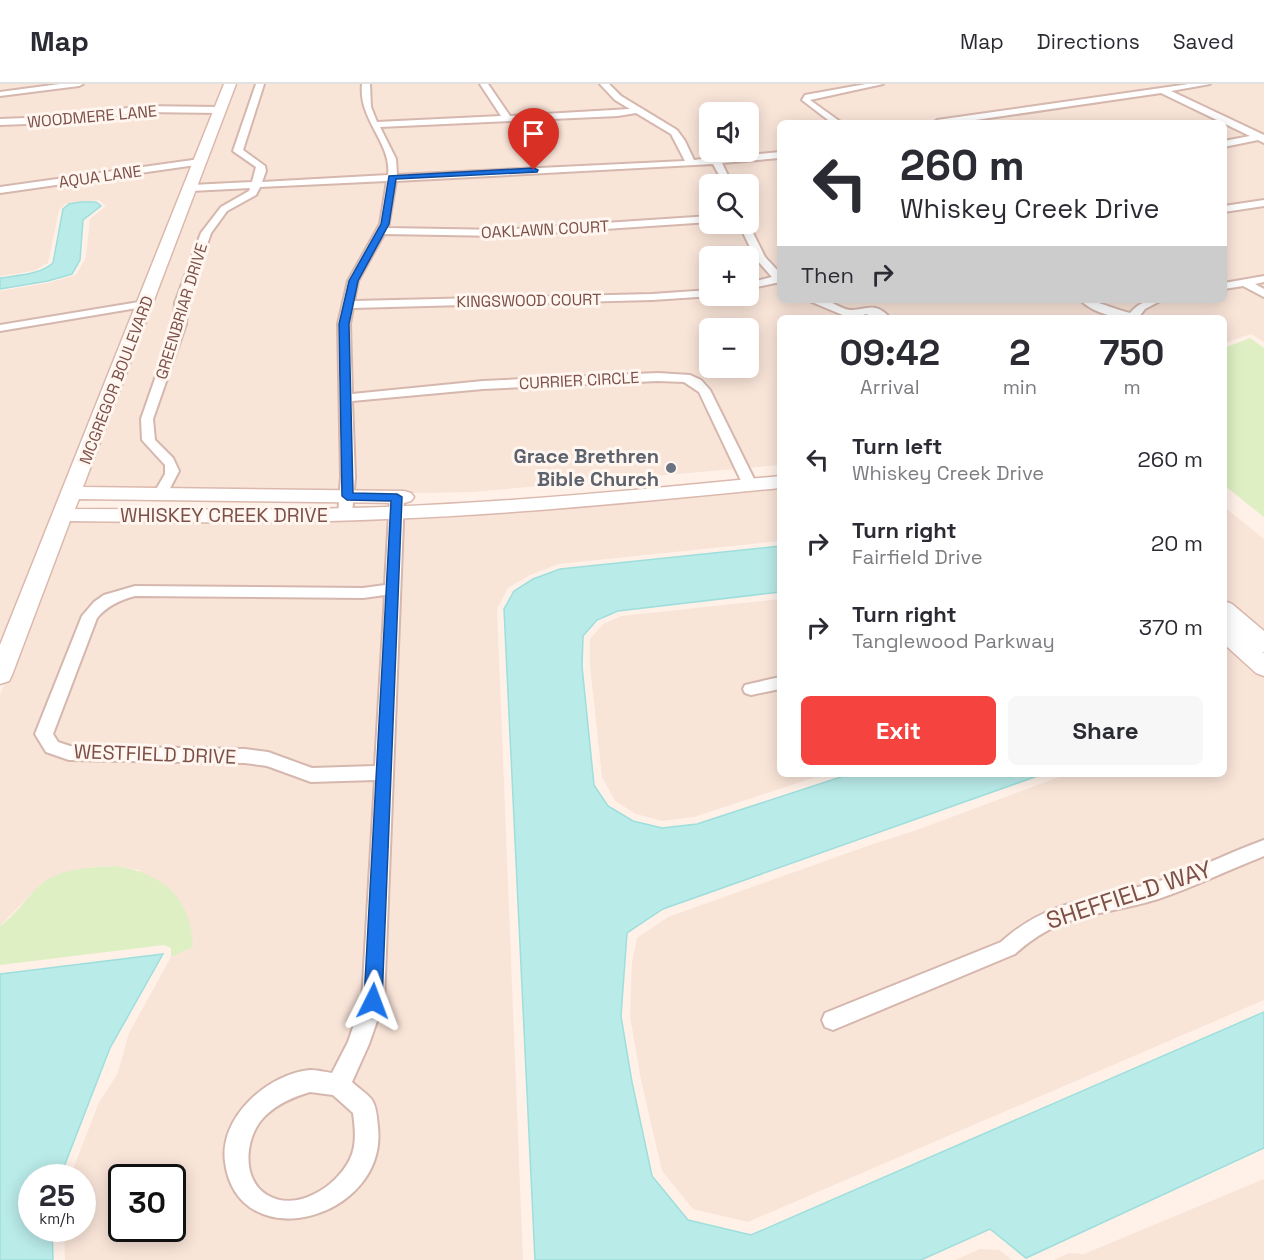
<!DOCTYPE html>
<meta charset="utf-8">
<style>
:root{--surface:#fff;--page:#f7f7f7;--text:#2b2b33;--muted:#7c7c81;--line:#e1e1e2;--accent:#f54440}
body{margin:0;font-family:"Space Grotesk",sans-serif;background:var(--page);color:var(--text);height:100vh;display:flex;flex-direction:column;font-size:22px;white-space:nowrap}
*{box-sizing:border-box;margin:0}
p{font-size:20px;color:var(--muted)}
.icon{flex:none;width:33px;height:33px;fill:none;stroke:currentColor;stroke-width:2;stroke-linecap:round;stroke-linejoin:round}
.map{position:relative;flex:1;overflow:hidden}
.details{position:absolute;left:777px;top:231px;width:450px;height:462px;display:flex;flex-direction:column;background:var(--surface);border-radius:9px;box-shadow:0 3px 15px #0003}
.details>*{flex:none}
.top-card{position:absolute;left:777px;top:36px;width:450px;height:183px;border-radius:9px;box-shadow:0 3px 15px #0003;background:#fff;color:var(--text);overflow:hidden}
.buttons{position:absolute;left:699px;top:18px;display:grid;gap:12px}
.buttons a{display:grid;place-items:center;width:60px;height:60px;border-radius:9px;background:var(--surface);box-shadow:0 3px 15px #0003;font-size:30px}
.speed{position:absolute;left:18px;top:1080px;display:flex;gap:12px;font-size:30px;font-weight:700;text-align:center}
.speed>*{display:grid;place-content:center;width:78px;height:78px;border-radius:50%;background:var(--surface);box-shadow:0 3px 15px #0003;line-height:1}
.speed small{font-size:15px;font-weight:400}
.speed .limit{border:3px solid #111;border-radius:9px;background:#fff;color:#111}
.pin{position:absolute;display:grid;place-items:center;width:51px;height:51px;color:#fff;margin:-62px -26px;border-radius:50% 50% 50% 0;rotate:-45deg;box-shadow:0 0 6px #0007}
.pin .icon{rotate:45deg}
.me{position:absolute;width:66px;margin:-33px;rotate:3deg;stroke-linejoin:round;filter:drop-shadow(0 0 4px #0008)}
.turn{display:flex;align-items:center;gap:21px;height:126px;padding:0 24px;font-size:27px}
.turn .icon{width:78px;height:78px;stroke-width:2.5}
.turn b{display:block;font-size:42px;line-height:51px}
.then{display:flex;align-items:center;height:57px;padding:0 24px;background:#0003;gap:12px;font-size:22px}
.eta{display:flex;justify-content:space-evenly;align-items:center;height:102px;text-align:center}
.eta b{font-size:36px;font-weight:600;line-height:42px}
.primary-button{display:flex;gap:12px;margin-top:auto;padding:12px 24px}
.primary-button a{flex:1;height:69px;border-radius:9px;background:var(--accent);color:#fff;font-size:24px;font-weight:600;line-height:69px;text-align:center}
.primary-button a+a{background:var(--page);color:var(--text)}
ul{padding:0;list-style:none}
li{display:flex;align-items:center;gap:18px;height:84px;padding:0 24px}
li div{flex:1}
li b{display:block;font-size:22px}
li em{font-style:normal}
header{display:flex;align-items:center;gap:36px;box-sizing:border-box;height:84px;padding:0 30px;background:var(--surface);border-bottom:2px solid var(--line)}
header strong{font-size:28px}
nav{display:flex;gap:33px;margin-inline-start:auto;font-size:21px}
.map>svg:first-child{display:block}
.residential{fill:#f9e4d8;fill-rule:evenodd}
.green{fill:#deefc3}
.water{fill:#b9ebe9;stroke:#9ededc;stroke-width:1.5}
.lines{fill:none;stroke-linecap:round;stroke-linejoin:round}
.street-casing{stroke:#d5b7ae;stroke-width:4}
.secondary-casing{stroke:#dbb8ad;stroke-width:3}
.street{fill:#fff;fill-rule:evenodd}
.secondary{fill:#fff;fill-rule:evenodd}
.route{fill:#1a73e8;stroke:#114b97;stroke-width:1.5}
.worship-dot{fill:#6b7280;stroke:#fff6f0;stroke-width:2}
.labels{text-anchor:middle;stroke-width:6;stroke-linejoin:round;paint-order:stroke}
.far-street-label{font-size:16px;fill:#7c5048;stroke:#fff6f0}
.worship-label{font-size:20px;font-weight:bold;fill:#5b616d;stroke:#fff6f0;text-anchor:end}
.street-label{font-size:20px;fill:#7c5048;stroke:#fff6f0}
.near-street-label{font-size:24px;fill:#7c5048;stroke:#fff6f0}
</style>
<header>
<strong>Map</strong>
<nav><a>Map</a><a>Directions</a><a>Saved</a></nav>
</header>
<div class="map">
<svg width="1264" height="1176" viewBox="0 0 1264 1176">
<rect width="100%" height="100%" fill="#fff1e8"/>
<g class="residential">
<path d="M 0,0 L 226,0 L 0,571 L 0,207 L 48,199 L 76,191 L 86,173 L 90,135 L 106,122 L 99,116 L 65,120 L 59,126 L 48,179 L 33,187 L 0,192 Z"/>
<path d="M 235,0 L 1264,0 L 1264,258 L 1251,250 L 1224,259 L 1224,234 L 780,234 L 780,381 L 472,408 L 423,409 L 81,404 ZM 710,28 L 748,28 L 748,68 L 710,68 ZM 780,39 L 1224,39 L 1224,216 L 780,216 ZM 710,100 L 748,100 L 748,140 L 710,140 ZM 710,172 L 748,172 L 748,212 L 710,212 ZM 710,244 L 748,244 L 748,284 L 710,284 Z"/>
<path d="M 780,403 L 780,457 L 559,480 L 530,491 L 508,504 L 497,525 L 523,1176 L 65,1176 L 64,1145 L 82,1144 L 82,1094 L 70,1093 L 99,1018 L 117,991 L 129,949 L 171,873 L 193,863 L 139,786 L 117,782 L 93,783 L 68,788 L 42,799 L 0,842 L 0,610 L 25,553 L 69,437 L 193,437 ZM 122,1094 L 172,1094 L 172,1144 L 122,1144 Z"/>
<path d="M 1224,423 L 1264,455 L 1264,552 L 1224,517 Z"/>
<path d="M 780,515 L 780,690 L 825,690 L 694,733 L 662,737 L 636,730 L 615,717 L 602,693 L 590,582 L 590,555 L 603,540 L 621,532 Z"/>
<path d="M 1224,555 L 1264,592 L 1264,916 L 748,1138 L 693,1125 L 662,1087 L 641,996 L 630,932 L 632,879 L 637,854 L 668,833 L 873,760 L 917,746 L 1067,690 L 1224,690 Z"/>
<path d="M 1264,1095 L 1264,1176 L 1054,1176 L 1069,1169 L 1084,1170 Z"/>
<path d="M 980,1165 L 999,1166 L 1012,1176 L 955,1176 Z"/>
</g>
<g class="green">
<path d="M 1250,254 L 1264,264 L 1264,433 L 1224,401 L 1224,264 Z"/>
<path d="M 117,782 C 164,790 191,814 193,863 L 171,873 L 171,864 L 164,861 L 0,881 L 0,842 C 16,831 26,814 40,801 C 59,784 93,783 117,782 Z"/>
</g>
<g class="water">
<path d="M 81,118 L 96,118 L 101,122 L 83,136 L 80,176 L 72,190 L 48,197 L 0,205 L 0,194 C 18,191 39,191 53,179 L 63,125 L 69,120 Z"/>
<path d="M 780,462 L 780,508 L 618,527 L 597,536 L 583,552 L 582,582 L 594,701 L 608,722 L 633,737 L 662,744 L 697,740 L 850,690 L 1043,690 L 663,825 L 627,849 L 621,932 L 632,998 L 652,1092 L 688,1136 L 751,1151 L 1264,928 L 1264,1064 L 1026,1174 L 990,1145 L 921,1176 L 535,1176 L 504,525 L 514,507 L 533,495 L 560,485 Z"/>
<path d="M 163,870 L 110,964 L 60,1093 L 32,1094 L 32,1144 L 52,1145 L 53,1176 L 0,1176 L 0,890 Z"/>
</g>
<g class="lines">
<g class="street-casing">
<g id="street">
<path d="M 60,0 L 83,0 L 79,2 L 0,12 L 0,8 Z"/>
<path d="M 256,0 L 264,0 L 243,66 L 265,82 L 266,87 L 262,98 L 388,91 C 392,59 358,36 362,0 L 370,0 L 371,23 L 377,38 L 501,32 L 480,0 L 488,0 L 510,32 L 630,25 L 615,16 L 600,0 L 609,0 L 621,12 L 677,46 L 685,57 L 694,76 L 711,74 L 709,72 L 714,69 L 719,74 L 780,68 L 780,74 L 722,79 L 732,100 L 724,100 L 713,80 L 396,97 L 388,144 L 502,146 L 710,132 L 710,138 L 502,152 L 384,150 L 358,197 L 354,217 L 652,210 L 710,206 L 710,212 L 713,212 L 652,216 L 353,224 L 350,240 L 352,310 L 483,297 L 658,289 L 690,291 L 701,296 L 710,306 L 757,401 L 755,404 L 745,404 L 743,401 L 699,308 L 684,298 L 658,297 L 483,305 L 352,317 L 355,393 L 352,431 L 345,435 L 340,434 L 338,431 L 341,393 L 338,240 L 348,197 L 380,140 L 387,97 L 260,103 L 256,111 L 227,127 L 211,149 L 187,219 L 186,240 L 153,335 L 155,356 L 173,374 L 179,387 L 166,412 L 156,412 L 154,409 L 165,390 L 165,381 L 142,356 L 141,335 L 174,240 L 175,219 L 201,149 L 221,123 L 249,107 L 250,104 L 191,107 L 186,104 L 191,101 L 252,98 L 256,83 L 233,67 ZM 636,29 L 671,50 L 685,77 L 397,91 L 396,75 L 380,43 L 618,32 Z"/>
<path d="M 866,0 L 883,0 L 810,16 L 842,39 L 832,39 L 802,16 L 805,11 Z"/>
<path d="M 1189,0 L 1210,0 L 1171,7 L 1264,51 L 1264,59 L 1258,56 L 1224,63 L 1224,57 L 1250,52 L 1161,9 L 955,39 L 933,39 L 937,36 Z"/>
<path d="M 140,22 L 220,23 L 224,26 L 220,29 L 140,28 L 78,38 L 0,41 L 0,35 L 78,32 Z"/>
<path d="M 200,75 L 205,78 L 203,80 L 0,109 L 0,103 Z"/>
<path d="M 1264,116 L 1264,122 L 1224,128 L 1224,122 Z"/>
<path d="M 748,139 L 765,173 L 780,189 L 780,198 L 748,205 L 748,199 L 772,193 L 755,174 L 739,140 Z"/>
<path d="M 1264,192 L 1264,198 L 1255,200 L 1264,205 L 1264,213 L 1243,202 L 1224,205 L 1224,199 Z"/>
<path d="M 807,216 C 814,216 821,215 827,217 C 834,219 842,225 850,226 C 865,227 874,216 890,234 L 877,234 L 866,230 L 855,234 L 843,234 L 845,232 Z"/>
<path d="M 1080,216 C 1097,216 1113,225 1130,229 C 1140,218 1147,216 1162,216 L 1145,225 L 1138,234 C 1117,234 1096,231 1080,216 Z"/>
<path d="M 145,217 L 151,220 L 149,222 L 0,247 L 0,241 Z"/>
<path d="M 397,409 L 404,413 L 384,917 L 369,960 L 352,998 C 358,1004 368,1010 372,1016 C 377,1024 377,1035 378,1043 C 388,1135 238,1176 225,1078 C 219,1033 268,990 310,986 C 317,986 325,988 332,989 L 348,958 L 362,917 L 375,696 L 311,698 L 267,682 L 245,679 L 69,676 L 46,668 L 35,650 L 82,532 L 94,518 L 104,511 L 135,502 L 363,504 L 385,501 L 390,413 ZM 385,511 L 375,682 L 312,684 L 268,668 L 245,665 L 70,662 L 58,658 L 53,650 L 97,534 C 107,522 120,516 135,512 L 363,514 ZM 310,1008 L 333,1011 L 353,1029 C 355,1044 357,1061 350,1075 C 337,1102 297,1129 267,1111 C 240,1095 245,1050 266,1031 C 279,1019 293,1013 310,1008 Z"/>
<path d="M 780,593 L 780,605 L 751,611 L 745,609 L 743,605 L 745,601 Z"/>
<path d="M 1264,756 L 1264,772 C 1228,786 1194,803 1158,815 C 1100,833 1064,826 1015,870 L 833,946 L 825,943 L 822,936 L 825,929 L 1001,858 C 1053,811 1104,816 1166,795 C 1199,784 1231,768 1264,756 Z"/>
</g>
</g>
<g class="secondary-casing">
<g id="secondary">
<path d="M 224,0 L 236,0 L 83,403 L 404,407 L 411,409 L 414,413 L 411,417 L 404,419 L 79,415 L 75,425 C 178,425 282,427 385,423 C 517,418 649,405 780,392 L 780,404 C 649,417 518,430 387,435 C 282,440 176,438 70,437 L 12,591 L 9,597 L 0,600 L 0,561 Z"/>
<path d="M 1224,517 L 1232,520 L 1264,547 L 1264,568 L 1262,568 L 1264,569 L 1264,592 L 1256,589 L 1224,560 L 1224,539 L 1226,540 L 1224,538 Z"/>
</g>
</g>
<use href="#street" class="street"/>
<use href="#secondary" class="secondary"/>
</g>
<path class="route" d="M 534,84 L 538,86 L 537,88 L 396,95 L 389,140 L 358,197 L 349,240 L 353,409 L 397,410 L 402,413 L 382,917 L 379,923 L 373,925 L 367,923 L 364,917 L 391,417 L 347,416 L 342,412 L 339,240 L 349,197 L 381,140 L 389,92 Z"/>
<circle class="worship-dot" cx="671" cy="384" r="6"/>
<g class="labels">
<g class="far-street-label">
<text transform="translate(92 32) rotate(-5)" y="6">WOODMERE LANE</text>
<text transform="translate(100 92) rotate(-8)" y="6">AQUA LANE</text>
<text transform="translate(545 145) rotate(-3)" y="6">OAKLAWN COURT</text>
<text transform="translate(529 216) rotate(-1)" y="6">KINGSWOOD COURT</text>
<text transform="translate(181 227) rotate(-73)" y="6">GREENBRIAR DRIVE</text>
<text transform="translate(116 296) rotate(-69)" y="6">MCGREGOR BOULEVARD</text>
<text transform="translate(579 296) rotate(-3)" y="6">CURRIER CIRCLE</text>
</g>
<g class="worship-label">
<text x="659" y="379">Grace Brethren<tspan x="659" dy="23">Bible Church</tspan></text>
</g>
<g class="street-label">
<text x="224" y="438">WHISKEY CREEK DRIVE</text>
<text transform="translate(155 670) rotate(2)" y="7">WESTFIELD DRIVE</text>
</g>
<g class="near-street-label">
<text transform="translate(1129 811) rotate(-18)" y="8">SHEFFIELD WAY</text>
</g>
</g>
</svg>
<div class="buttons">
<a><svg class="icon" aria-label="sound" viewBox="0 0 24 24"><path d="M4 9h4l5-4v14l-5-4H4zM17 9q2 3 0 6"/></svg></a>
<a><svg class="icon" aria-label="search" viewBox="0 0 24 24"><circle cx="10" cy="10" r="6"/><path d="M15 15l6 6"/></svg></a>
<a>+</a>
<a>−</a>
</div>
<div class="speed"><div>25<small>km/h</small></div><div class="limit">30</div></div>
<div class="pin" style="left:534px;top:86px;background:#d93025"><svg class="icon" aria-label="arrive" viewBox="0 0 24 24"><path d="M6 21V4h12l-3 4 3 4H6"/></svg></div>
<svg class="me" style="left:373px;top:917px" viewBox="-20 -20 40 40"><path d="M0-17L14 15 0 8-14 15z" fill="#1a73e8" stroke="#fff" stroke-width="4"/></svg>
<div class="top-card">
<div class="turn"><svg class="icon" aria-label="left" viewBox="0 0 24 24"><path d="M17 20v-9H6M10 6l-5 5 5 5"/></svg><div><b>260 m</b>Whiskey Creek Drive</div></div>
<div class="then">Then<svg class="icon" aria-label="right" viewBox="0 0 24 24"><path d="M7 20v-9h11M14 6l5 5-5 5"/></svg></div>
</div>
<section class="details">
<div class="eta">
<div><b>09:42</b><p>Arrival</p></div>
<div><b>2</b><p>min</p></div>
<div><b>750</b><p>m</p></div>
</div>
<ul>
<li><svg class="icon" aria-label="left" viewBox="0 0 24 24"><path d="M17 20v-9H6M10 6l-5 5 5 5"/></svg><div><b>Turn left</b><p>Whiskey Creek Drive</p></div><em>260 m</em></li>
<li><svg class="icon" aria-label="right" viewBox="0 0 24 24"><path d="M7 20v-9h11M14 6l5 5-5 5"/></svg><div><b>Turn right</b><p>Fairfield Drive</p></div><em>20 m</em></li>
<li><svg class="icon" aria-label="right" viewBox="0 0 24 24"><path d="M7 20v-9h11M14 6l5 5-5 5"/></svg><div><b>Turn right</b><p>Tanglewood Parkway</p></div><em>370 m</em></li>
</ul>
<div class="primary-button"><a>Exit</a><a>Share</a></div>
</section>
</div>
